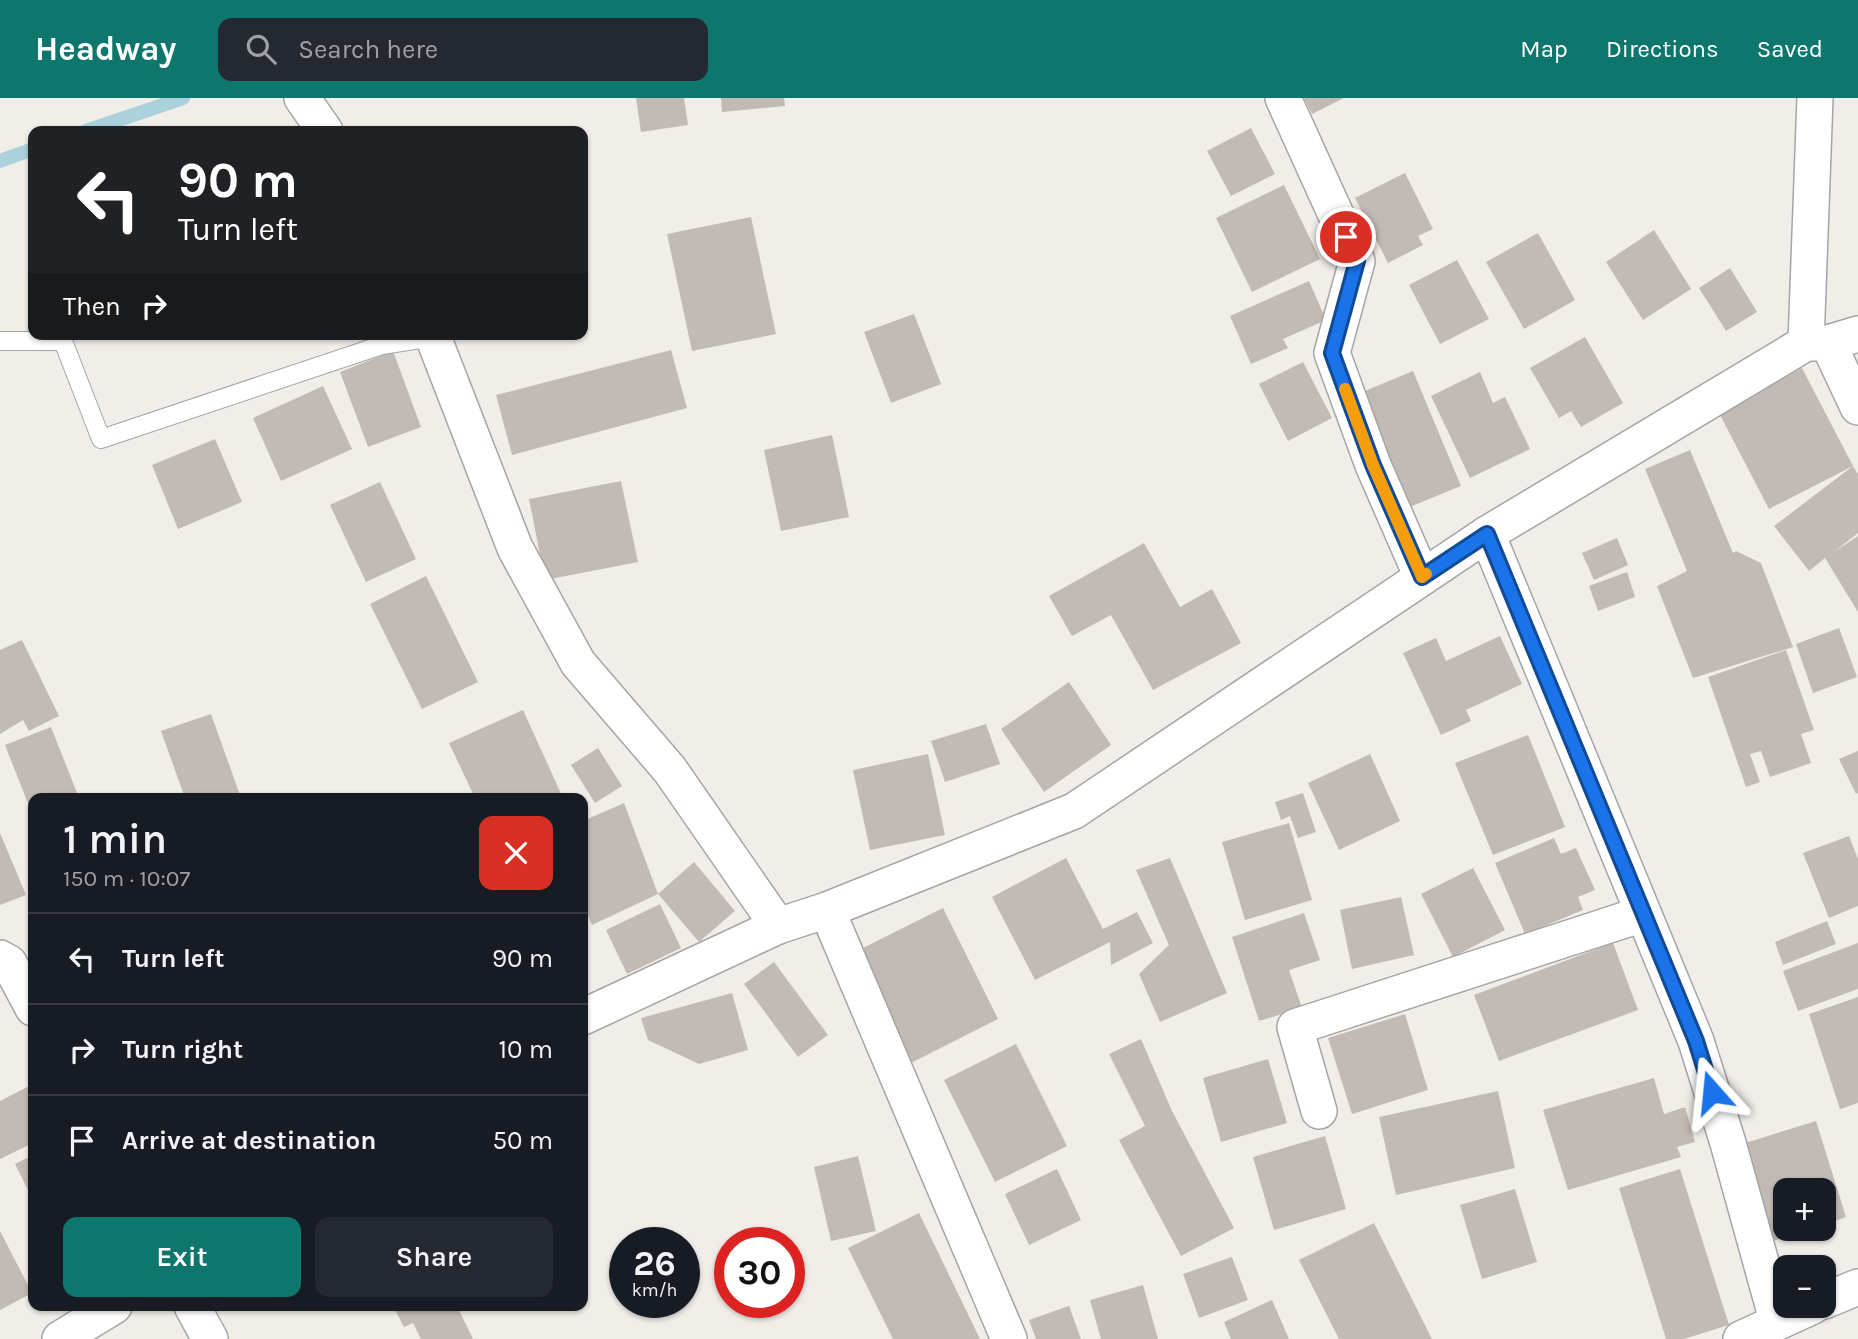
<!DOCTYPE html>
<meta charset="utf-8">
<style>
:root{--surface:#171b24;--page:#242831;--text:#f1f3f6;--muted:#9ea1a6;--line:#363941;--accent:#0f766e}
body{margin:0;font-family:Karla,sans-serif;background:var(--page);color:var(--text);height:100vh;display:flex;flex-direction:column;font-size:26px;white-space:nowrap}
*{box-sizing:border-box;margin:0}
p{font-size:23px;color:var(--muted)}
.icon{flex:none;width:38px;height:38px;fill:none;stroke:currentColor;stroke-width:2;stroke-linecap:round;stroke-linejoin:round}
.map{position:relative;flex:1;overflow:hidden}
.details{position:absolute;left:28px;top:695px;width:560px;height:518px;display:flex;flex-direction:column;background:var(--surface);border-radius:14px;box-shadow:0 2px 5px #0004}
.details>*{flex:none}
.top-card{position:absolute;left:28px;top:28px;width:560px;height:214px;border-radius:14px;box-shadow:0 2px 5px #0004;background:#202124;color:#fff;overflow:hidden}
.buttons{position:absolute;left:1773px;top:1080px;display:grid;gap:14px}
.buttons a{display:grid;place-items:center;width:63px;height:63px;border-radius:14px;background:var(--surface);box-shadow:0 2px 5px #0004;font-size:35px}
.speed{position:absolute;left:609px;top:1129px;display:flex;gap:14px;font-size:35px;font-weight:700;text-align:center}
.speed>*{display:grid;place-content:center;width:91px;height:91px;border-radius:50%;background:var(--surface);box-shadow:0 2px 5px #0004;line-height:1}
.speed small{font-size:18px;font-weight:400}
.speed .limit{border:10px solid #d22;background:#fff;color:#111}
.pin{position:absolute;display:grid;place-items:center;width:60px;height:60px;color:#fff;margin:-30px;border:4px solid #fff;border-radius:50%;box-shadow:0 2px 7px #0007}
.me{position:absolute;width:77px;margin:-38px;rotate:342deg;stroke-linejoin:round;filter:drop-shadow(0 0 5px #0008)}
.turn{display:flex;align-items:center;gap:24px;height:147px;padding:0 35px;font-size:32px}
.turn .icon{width:91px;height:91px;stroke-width:2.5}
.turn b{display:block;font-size:49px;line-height:60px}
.then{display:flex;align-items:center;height:66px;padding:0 35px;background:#0003;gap:14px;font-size:26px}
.round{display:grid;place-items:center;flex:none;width:74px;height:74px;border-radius:14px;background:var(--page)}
.overview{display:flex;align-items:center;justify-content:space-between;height:119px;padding:0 35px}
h1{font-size:42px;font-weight:600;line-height:52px}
.cta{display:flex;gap:14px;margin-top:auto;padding:14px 35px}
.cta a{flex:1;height:80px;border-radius:14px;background:var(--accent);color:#fff;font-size:28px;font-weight:600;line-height:80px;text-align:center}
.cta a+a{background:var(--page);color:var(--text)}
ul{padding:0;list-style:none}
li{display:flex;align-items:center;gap:21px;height:91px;padding:0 35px;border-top:2px solid var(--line)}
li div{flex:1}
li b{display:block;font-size:26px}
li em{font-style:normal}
header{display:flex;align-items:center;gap:42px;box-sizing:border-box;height:98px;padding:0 35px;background:var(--accent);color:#fff}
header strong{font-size:33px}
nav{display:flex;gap:38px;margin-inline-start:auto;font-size:24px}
.search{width:490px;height:63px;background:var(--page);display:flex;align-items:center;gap:18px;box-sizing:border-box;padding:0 24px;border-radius:14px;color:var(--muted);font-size:26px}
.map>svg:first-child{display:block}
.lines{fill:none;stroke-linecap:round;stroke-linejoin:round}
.stream{stroke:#abd2dc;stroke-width:14}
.building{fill:#c2bab5}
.service-casing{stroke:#a5a5a5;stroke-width:20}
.minor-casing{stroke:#a5a5a5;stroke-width:38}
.service{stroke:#fff;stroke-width:18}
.minor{stroke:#fff;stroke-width:35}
.route-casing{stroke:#114b97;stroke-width:18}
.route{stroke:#1a73e8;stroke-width:12}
.slow{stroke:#f59e0b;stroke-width:12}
</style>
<header>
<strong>Headway</strong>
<div class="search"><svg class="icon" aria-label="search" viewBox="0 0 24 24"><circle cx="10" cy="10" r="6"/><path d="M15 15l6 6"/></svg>Search here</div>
<nav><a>Map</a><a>Directions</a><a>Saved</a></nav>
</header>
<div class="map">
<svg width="1858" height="1241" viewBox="0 0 1858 1241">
<rect width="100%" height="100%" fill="#f1eee9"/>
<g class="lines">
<g class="stream">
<path d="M 86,33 L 183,0"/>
<path d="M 0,63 L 33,51"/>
</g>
</g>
<g class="building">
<path d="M 636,0 L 684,0 L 688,27 L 641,34 Z"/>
<path d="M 721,0 L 784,0 L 785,8 L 722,14 Z"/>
<path d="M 1304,0 L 1344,0 L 1312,16 Z"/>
<path d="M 1251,30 L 1275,76 L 1231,98 L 1207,53 Z"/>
<path d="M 1405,75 L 1433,131 L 1418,138 L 1423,147 L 1388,165 L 1355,100 Z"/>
<path d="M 1284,87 L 1320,161 L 1252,194 L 1216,120 Z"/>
<path d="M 751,119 L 776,236 L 692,253 L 667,136 Z"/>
<path d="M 1654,132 L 1691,191 L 1643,222 L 1606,164 Z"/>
<path d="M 1538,135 L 1575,202 L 1524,231 L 1486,164 Z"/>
<path d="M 1457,162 L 1489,221 L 1440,246 L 1409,187 Z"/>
<path d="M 1730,170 L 1757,214 L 1726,233 L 1699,190 Z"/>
<path d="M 1309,183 L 1326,222 L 1283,241 L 1288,250 L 1251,266 L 1230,218 Z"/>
<path d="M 914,216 L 941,286 L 891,305 L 864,234 Z"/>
<path d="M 1585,239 L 1623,305 L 1581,329 L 1571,313 L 1559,320 L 1530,270 Z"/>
<path d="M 671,252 L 687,310 L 512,357 L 496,297 Z"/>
<path d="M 393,253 L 421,329 L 368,349 L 340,274 Z"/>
<path d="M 1303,264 L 1332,320 L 1288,343 L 1259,286 Z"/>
<path d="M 1802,270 L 1853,368 L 1769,411 L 1719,315 Z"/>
<path d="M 1413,273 L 1461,388 L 1407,410 L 1360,295 Z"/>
<path d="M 1480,274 L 1493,305 L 1505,299 L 1530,351 L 1470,380 L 1431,298 Z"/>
<path d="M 323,288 L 352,351 L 281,383 L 253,320 Z"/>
<path d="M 832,337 L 849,419 L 781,433 L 764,352 Z"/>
<path d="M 215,341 L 242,404 L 178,431 L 152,367 Z"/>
<path d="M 1690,352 L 1733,455 L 1736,453 L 1761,465 L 1793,549 L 1693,580 L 1657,488 L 1687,473 L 1645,371 Z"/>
<path d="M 1853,368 L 1858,376 L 1858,435 L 1834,454 L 1858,438 L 1858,514 L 1825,460 L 1809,473 L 1774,428 Z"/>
<path d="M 621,383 L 638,464 L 545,482 L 529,401 Z"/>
<path d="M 380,384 L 416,461 L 366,484 L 330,407 Z"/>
<path d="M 1617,440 L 1628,467 L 1594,482 L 1582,455 Z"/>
<path d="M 1144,445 L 1180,509 L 1212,491 L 1241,545 L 1153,592 L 1111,517 L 1072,538 L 1049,498 Z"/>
<path d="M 1627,474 L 1635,499 L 1598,513 L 1589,488 Z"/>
<path d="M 426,478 L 478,584 L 422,611 L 370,506 Z"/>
<path d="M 1839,530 L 1857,579 L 1813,595 L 1796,546 Z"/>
<path d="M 1500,538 L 1522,586 L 1466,612 L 1471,623 L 1441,637 L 1403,555 L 1436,540 L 1446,563 Z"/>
<path d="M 22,542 L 59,618 L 29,633 L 23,622 L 0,636 L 0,552 Z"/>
<path d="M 1786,552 L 1814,632 L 1801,636 L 1811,665 L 1770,679 L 1761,653 L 1750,656 L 1760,684 L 1746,689 L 1708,579 Z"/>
<path d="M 1069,584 L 1111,647 L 1044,694 L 1001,631 Z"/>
<path d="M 523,612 L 563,700 L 475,700 L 449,645 Z"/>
<path d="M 211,616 L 241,700 L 185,700 L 161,633 Z"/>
<path d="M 986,626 L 1000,666 L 945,684 L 931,643 Z"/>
<path d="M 51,629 L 79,700 L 33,700 L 33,718 L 5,647 Z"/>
<path d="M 1528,637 L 1565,729 L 1493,757 L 1455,665 Z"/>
<path d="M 598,650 L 622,688 L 595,705 L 571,667 Z"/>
<path d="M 1858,653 L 1858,695 L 1856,696 L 1839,661 Z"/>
<path d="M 928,656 L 945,737 L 870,752 L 853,672 Z"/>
<path d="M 1370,656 L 1400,723 L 1339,752 L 1308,685 Z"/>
<path d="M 1303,695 L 1316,734 L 1298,740 L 1290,718 L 1281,722 L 1275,704 Z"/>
<path d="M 624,705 L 658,796 L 694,764 L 735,813 L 699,844 L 658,796 L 592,827 L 583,805 L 583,723 Z"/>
<path d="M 1289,725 L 1312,802 L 1245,822 L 1222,744 Z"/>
<path d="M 0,735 L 26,797 L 0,807 Z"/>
<path d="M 1849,738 L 1858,761 L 1858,808 L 1829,820 L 1803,755 Z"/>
<path d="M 1554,740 L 1561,756 L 1576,750 L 1595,792 L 1578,799 L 1583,812 L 1525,836 L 1495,765 Z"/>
<path d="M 1066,760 L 1103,831 L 1137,814 L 1153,845 L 1111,867 L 1110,844 L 1035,882 L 992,799 Z"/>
<path d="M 1170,760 L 1227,895 L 1160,924 L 1139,876 L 1169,847 L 1136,772 Z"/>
<path d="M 1473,770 L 1505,832 L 1453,859 L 1421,796 Z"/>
<path d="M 1401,799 L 1414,857 L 1352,871 L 1340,812 Z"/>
<path d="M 660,806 L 681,850 L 627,876 L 606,832 Z"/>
<path d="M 943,810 L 998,921 L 905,968 L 849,857 Z"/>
<path d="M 1304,815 L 1320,862 L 1289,872 L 1302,910 L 1259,923 L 1232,839 Z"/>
<path d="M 1827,823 L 1836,846 L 1783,867 L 1775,844 Z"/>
<path d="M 1613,845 L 1638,912 L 1499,963 L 1474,897 Z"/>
<path d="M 1858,845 L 1858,891 L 1798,913 L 1783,873 Z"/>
<path d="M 774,864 L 828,937 L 798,959 L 744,886 Z"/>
<path d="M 732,895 L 748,952 L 699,966 L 648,942 L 641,920 Z"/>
<path d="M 1858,899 L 1858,1005 L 1840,1011 L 1809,916 Z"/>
<path d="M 1405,916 L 1428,992 L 1352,1016 L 1328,940 Z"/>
<path d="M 1141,941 L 1172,1013 L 1234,1130 L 1181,1158 L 1119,1042 L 1145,1028 L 1109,956 Z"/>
<path d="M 1016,946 L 1067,1048 L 995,1084 L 944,982 Z"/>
<path d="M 1268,961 L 1287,1025 L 1221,1044 L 1203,980 Z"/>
<path d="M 1654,980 L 1664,1016 L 1685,1009 L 1695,1044 L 1677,1049 L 1681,1059 L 1568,1092 L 1543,1012 Z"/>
<path d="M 33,986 L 33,1045 L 0,1061 L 0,1003 Z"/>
<path d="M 1498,993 L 1515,1070 L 1396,1097 L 1379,1019 Z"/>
<path d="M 1816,1023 L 1846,1119 L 1824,1127 L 1824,1092 L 1785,1092 L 1785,1130 L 1809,1131 L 1773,1143 L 1742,1046 Z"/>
<path d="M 1325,1038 L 1346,1111 L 1274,1132 L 1253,1059 Z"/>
<path d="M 33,1057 L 33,1102 L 15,1066 Z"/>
<path d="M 858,1058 L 876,1133 L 831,1143 L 814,1069 Z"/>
<path d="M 1057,1071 L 1081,1122 L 1029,1147 L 1005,1096 Z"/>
<path d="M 1680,1071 L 1729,1227 L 1684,1241 L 1666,1241 L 1619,1090 Z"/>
<path d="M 1515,1091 L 1537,1164 L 1482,1181 L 1460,1107 Z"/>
<path d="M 919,1115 L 980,1241 L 893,1241 L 848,1150 Z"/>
<path d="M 1374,1125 L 1432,1241 L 1339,1241 L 1299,1162 Z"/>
<path d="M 0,1133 L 32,1195 L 0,1212 Z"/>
<path d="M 1232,1159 L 1248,1202 L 1199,1220 L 1183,1176 Z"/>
<path d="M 1143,1187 L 1158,1241 L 1101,1241 L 1090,1202 Z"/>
<path d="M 1272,1202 L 1289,1241 L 1231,1241 L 1224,1224 Z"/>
<path d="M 393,1208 L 457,1208 L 473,1241 L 421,1241 L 413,1225 L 404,1229 Z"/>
<path d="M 1069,1208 L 1081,1241 L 1036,1241 L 1029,1222 Z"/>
</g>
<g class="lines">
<g class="service-casing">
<path id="service" d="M 0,243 L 63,243 L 101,341 L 382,247 L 433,239"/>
</g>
<g class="minor-casing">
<g id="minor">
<path d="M 302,0 L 325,33"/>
<path d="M 1283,0 L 1357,163 L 1332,255 L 1373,367 L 1422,479"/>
<path d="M 432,236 L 515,450 L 578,565 L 670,672 L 778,828"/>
<path d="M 1806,245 L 1815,0"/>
<path d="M 1828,245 L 1858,309"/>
<path d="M 1487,436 L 1696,943 L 1728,1045 L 1777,1222"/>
<path d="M 827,812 L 1009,1241"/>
<path d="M 0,860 L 9,865 L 33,910"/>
<path d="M 583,919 L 778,828 L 827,812 L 1074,713 L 1487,436 L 1806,245 L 1828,245 L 1858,236"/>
<path d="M 1319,1013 L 1295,929 L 1643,816"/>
<path d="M 1824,1203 L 1858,1189"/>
<path d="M 192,1208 L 210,1241"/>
<path d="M 60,1241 L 114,1208"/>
<path d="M 1741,1241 L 1813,1208"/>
</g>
</g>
<use href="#service" class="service"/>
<use href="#minor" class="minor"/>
</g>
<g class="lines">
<g class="route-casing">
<path id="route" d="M 1346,139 L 1357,163 L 1332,255 L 1373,367 L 1422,479 L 1487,436 L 1696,943 L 1712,994"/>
</g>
<use href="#route" class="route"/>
<path class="slow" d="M 1345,291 L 1373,367 L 1422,479 L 1426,476"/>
</g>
</svg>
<div class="buttons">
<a>+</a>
<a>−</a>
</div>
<div class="speed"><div>26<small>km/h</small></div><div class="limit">30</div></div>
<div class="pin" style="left:1346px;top:139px;background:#d93025"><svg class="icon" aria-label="arrive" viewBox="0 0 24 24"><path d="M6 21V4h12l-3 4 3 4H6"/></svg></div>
<svg class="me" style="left:1712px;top:994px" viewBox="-20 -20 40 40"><path d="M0-17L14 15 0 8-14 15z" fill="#1a73e8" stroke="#fff" stroke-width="4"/></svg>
<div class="top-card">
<div class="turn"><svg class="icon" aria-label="left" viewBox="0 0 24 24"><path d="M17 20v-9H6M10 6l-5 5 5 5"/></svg><div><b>90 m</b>Turn left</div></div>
<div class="then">Then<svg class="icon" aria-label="right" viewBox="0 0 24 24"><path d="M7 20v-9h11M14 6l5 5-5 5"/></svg></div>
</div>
<section class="details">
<div class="overview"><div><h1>1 min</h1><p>150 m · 10:07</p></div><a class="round" style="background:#d93025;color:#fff"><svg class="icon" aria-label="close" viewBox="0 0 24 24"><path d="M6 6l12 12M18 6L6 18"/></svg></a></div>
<ul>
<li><svg class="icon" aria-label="left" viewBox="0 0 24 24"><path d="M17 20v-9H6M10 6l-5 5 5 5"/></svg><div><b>Turn left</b></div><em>90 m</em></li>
<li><svg class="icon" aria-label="right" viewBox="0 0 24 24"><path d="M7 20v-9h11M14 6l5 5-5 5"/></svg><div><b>Turn right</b></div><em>10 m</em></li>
<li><svg class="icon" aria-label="arrive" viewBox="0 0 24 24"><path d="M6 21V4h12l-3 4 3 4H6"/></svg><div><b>Arrive at destination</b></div><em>50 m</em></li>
</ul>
<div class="cta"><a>Exit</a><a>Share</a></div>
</section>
</div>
